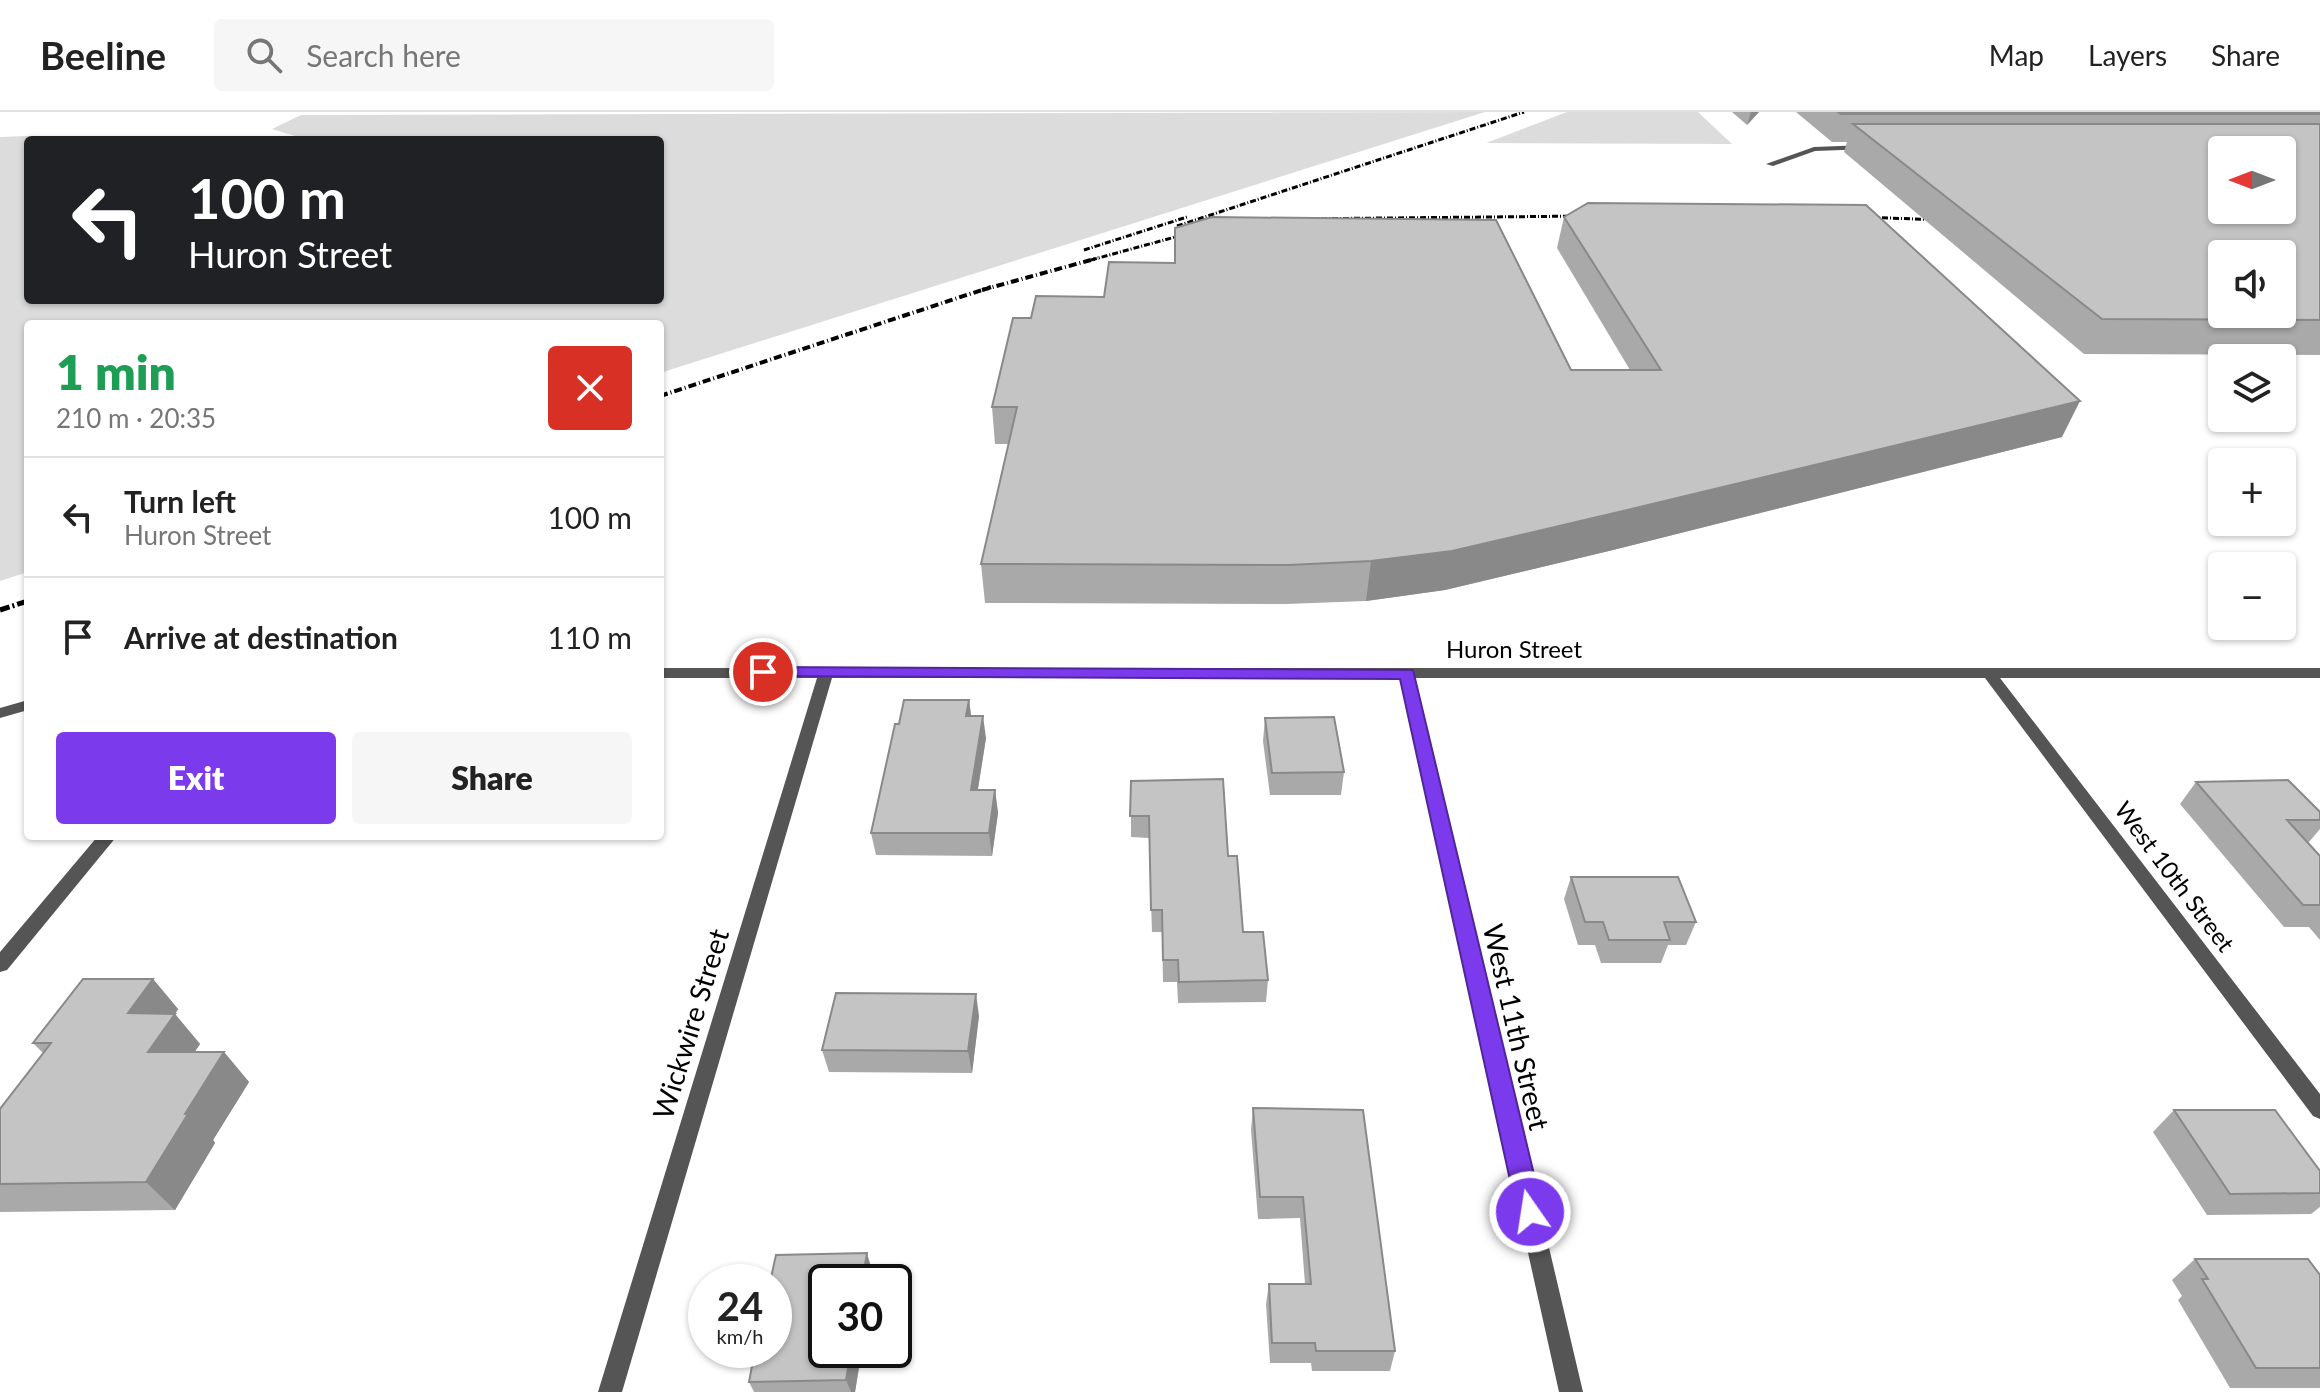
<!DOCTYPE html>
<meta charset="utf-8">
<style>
:root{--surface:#fff;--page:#f6f6f6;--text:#222;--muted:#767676;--line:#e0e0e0;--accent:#7c3aed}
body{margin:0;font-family:Lato,sans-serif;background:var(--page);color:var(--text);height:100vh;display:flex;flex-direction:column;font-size:30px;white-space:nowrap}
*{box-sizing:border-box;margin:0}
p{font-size:26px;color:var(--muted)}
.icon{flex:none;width:44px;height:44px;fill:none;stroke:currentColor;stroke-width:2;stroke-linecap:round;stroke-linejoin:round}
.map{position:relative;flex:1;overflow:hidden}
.panel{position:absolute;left:24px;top:208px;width:640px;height:520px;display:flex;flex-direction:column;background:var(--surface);border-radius:8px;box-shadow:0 2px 6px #0004}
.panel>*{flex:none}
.hud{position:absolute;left:24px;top:24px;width:640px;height:168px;border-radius:8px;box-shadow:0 2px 6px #0004;background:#202124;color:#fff;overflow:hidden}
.needle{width:52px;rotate:270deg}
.controls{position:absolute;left:2208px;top:24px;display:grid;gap:16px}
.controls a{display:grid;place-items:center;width:88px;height:88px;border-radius:8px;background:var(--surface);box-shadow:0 2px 6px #0004;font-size:40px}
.speed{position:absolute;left:688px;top:1152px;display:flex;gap:16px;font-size:40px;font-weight:700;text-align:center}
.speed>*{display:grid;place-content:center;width:104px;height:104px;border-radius:50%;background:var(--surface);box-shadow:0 2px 6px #0004;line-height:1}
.speed small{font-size:20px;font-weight:400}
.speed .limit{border:4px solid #111;border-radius:12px;background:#fff;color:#111}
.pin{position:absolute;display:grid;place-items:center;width:68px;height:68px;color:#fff;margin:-34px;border:4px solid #fff;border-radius:50%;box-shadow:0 2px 8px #0007}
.me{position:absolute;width:88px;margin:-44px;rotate:347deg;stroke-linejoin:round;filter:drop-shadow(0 0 6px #0008)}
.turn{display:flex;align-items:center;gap:28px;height:168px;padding:0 32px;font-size:36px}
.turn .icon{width:104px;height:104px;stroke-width:2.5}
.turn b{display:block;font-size:56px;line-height:68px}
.round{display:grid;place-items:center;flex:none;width:84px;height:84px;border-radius:8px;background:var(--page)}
.overview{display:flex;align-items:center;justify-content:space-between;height:136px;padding:0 32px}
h1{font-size:48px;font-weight:800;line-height:60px;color:#1e9e55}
.button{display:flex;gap:16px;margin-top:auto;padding:16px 32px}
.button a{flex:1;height:92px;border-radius:8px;background:var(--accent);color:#fff;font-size:32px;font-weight:800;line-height:92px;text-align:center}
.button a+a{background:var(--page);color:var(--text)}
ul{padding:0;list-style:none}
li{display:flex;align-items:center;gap:24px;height:120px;padding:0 32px;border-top:2px solid var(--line)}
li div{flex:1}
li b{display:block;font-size:30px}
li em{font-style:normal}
header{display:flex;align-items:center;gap:48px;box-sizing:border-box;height:112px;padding:0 40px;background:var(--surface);border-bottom:2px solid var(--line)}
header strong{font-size:38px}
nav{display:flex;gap:44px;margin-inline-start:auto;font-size:28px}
.search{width:560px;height:72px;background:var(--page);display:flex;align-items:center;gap:20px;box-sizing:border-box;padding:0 28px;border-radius:8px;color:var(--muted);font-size:30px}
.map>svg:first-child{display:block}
.green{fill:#dcdcdc}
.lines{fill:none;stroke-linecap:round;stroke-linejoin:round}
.street{fill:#555;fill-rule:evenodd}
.rail-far2{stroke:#000;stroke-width:3;stroke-dasharray:6 2 1 2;stroke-linecap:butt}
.rail-far1{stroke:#000;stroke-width:4;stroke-dasharray:8 3 1 3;stroke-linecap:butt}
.rail{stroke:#000;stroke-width:5;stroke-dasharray:10 3 2 3;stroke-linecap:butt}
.wall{fill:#a9a9a9}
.shaded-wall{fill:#898989}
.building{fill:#c4c4c4;stroke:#898989;stroke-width:2;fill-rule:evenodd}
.route{fill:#7c3aed;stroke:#51269a;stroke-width:2}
.labels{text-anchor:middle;stroke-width:7;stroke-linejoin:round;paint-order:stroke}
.street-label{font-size:24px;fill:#000;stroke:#fff}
.near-street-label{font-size:28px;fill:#000;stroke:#fff}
</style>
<header>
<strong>Beeline</strong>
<div class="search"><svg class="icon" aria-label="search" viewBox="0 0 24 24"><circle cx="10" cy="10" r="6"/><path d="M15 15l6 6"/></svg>Search here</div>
<nav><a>Map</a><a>Layers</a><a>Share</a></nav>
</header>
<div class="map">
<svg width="2320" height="1280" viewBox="0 0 2320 1280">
<rect width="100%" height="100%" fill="#fff"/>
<g class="green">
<path d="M 1485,0 L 660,261 L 660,212 L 28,212 L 28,460 L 0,469 L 0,25 L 27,24 L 60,28 L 28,28 L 28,188 L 660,188 L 660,28 L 308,28 L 272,17 L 301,3 Z"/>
<path d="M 1567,0 L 1698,0 L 1732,32 L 1486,31 Z"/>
</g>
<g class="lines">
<g class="street">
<path d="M 1866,33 L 1869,37 L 1815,39 L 1773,54 L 1766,52 L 1814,35 Z"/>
<path d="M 660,556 L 2320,556 L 2320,566 L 2000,566 L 2320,982 L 2320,1007 L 2313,1004 L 1985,566 L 1415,566 L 1583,1280 L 1559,1280 L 1400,566 L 832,566 L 622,1280 L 598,1280 L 817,566 L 660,566 Z"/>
<path d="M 28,588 L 28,598 L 0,606 L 0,596 Z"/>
<path d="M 98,724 L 117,724 L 7,858 L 0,860 L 0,840 Z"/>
</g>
<g class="rail-far2">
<path d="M 1860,105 L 1944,108"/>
<path d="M 1288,107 L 1588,104"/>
<path d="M 1177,114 L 1524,0"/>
<path d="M 1084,138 L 1187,105"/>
<path d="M 1091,148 L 1197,119"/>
</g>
<g class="rail-far1">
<path d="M 982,178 L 1098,146"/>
<path d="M 660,284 L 991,175"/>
</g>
<path class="rail" d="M 0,498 L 28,489"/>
</g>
<g class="wall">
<path d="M 1732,0 L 1759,0 L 1747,13 Z"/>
<path d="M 1796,0 L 2320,0 L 2320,243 L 2084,242 L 1844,40 L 1847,30 L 1832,30 Z"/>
<path d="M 1564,105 L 2062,325 L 1613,438 L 1445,478 L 1366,489 L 1286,492 L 985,491 L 981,452 L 1009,332 L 995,332 L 992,295 L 1031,206 L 1104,185 L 1175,151 L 1571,258 L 1630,258 L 1557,136 Z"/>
<path d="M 969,588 L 971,604 L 986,626 L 978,678 L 995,678 L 998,701 L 992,744 L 876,743 L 871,721 L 899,612 Z"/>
<path d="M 1265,606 L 1344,660 L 1341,683 L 1270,683 L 1263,629 Z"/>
<path d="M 1131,669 L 1228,744 L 1243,820 L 1268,868 L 1266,890 L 1178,891 L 1177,870 L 1163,870 L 1162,820 L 1152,820 L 1149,726 L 1131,725 Z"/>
<path d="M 2196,670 L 2320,700 L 2320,717 L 2309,730 L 2306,730 L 2320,744 L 2320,828 L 2309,815 L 2284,815 L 2180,692 Z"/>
<path d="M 1571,765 L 1696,810 L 1686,833 L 1668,833 L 1661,851 L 1601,851 L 1595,833 L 1578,833 L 1564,787 Z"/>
<path d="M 153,867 L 178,897 L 175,902 L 200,932 L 194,940 L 224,940 L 249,970 L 213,1028 L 215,1031 L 175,1098 L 0,1100 L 0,997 L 43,941 L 33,931 Z"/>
<path d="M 979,904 L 972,961 L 829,960 L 822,938 Z"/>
<path d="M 1253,996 L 1395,1239 L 1390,1259 L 1312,1259 L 1311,1251 L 1270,1251 L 1266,1192 L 1269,1172 L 1305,1172 L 1300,1106 L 1258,1107 L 1251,1018 Z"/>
<path d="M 2174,998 L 2320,1059 L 2320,1095 L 2311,1102 L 2207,1103 L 2153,1020 Z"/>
<path d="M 2195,1147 L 2320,1163 L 2320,1276 L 2230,1276 L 2178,1188 L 2182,1184 L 2172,1168 Z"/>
<path d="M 873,1162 L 855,1280 L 754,1280 L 749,1270 Z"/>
</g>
<g class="shaded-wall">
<path d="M 1751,0 L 1759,0 L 1747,13 Z"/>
<path d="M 2080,289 L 2062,325 L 1613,438 L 1445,478 L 1366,489 L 1371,449 Z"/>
<path d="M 969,588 L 972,610 L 966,604 Z"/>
<path d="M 983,604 L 986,626 L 974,700 L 971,678 Z"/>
<path d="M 995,678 L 998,701 L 992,744 L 989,721 Z"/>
<path d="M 153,867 L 178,897 L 175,902 L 200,932 L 175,970 L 148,940 L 128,901 Z"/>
<path d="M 976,882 L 979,904 L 972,961 L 968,939 Z"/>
<path d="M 224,940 L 249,970 L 213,1028 L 215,1031 L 175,1098 L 146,1070 L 185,1002 Z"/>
<path d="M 867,1141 L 873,1162 L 872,1170 L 862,1170 Z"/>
<path d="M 851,1238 L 862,1238 L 855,1280 L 851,1280 L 846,1268 Z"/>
</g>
<g class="building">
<path d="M 1838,0 L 2320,0 L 2320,2 L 1841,2 Z"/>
<path d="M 1853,12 L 2320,12 L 2320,208 L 2102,207 ZM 2222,38 L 2282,38 L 2282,98 L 2222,98 ZM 2222,142 L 2282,142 L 2282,202 L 2222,202 Z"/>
<path d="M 1588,91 L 1866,93 L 2080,289 L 1623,399 L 1452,439 L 1371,449 L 1289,453 L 981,452 L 1017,295 L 992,295 L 1013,206 L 1031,206 L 1036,184 L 1104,185 L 1109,150 L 1175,151 L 1175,116 L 1212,105 L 1496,108 L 1571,258 L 1661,258 L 1564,105 Z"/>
<path d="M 904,588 L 969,588 L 966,604 L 983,604 L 971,678 L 995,678 L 989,721 L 871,721 L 895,612 L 899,612 Z"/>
<path d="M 1334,605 L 1344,660 L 1272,661 L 1265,606 Z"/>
<path d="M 1223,667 L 1228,744 L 1237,744 L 1243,820 L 1263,820 L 1268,868 L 1179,870 L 1178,848 L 1163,848 L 1162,798 L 1151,798 L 1149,704 L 1130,704 L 1131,669 Z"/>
<path d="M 2288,668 L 2320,700 L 2320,708 L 2287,708 L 2320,744 L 2320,793 L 2303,793 L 2196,670 Z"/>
<path d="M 1571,765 L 1678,765 L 1696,810 L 1664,810 L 1670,828 L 1609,828 L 1603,810 L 1585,810 Z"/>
<path d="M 83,867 L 153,867 L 128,901 L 175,902 L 148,940 L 224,940 L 185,1002 L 188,1002 L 146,1070 L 0,1072 L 0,997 L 51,931 L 33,931 Z"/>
<path d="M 836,881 L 976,882 L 968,939 L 822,938 Z"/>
<path d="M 1253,996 L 1363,998 L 1395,1239 L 1316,1239 L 1315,1231 L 1272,1231 L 1269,1172 L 1311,1172 L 1303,1085 L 1260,1085 Z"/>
<path d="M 2174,998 L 2275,998 L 2320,1059 L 2320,1081 L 2230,1082 Z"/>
<path d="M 867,1141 L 862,1170 L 826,1170 L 826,1238 L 851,1238 L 846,1268 L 749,1270 L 755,1238 L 774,1238 L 774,1170 L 770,1170 L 776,1143 Z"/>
<path d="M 2195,1147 L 2308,1147 L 2320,1163 L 2320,1256 L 2256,1256 L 2202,1167 L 2208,1167 Z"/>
</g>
<path class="route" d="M 763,555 L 1413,558 L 1543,1100 L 1539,1109 L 1530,1112 L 1521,1109 L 1517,1100 L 1400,567 L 757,564 L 754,560 Z"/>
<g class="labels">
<g class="street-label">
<text x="1514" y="546">Huron Street</text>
<text transform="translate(2174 765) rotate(53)" y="8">West 10th Street</text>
</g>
<g class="near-street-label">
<text transform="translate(691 912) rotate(-73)" y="10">Wickwire Street</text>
<text transform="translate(1516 915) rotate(77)" y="10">West 11th Street</text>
</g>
</g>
</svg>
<div class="controls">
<a><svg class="needle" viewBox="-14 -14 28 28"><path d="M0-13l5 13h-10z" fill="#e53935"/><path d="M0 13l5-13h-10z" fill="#767676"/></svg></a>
<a><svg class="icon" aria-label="sound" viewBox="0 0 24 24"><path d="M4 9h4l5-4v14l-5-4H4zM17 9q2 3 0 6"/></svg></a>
<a><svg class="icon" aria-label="layers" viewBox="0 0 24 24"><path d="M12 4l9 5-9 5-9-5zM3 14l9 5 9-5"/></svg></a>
<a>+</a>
<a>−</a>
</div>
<div class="speed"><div>24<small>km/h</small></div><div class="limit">30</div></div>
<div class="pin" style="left:763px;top:560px;background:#d93025"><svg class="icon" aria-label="arrive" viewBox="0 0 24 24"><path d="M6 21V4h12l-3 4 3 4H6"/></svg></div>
<svg class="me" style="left:1530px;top:1100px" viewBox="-20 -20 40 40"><circle r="17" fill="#7c3aed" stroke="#fff" stroke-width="3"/><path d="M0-11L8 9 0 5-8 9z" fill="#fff"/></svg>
<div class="hud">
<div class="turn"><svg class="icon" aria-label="left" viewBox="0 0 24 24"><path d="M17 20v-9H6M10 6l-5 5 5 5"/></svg><div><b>100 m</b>Huron Street</div></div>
</div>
<section class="panel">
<div class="overview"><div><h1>1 min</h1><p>210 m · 20:35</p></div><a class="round" style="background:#d93025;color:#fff"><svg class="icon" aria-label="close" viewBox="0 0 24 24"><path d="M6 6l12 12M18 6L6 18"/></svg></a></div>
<ul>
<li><svg class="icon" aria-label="left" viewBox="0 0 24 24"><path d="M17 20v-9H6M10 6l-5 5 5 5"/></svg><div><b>Turn left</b><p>Huron Street</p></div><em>100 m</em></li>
<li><svg class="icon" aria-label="arrive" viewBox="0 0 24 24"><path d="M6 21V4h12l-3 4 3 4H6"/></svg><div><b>Arrive at destination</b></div><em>110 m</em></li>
</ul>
<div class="button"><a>Exit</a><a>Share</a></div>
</section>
</div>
